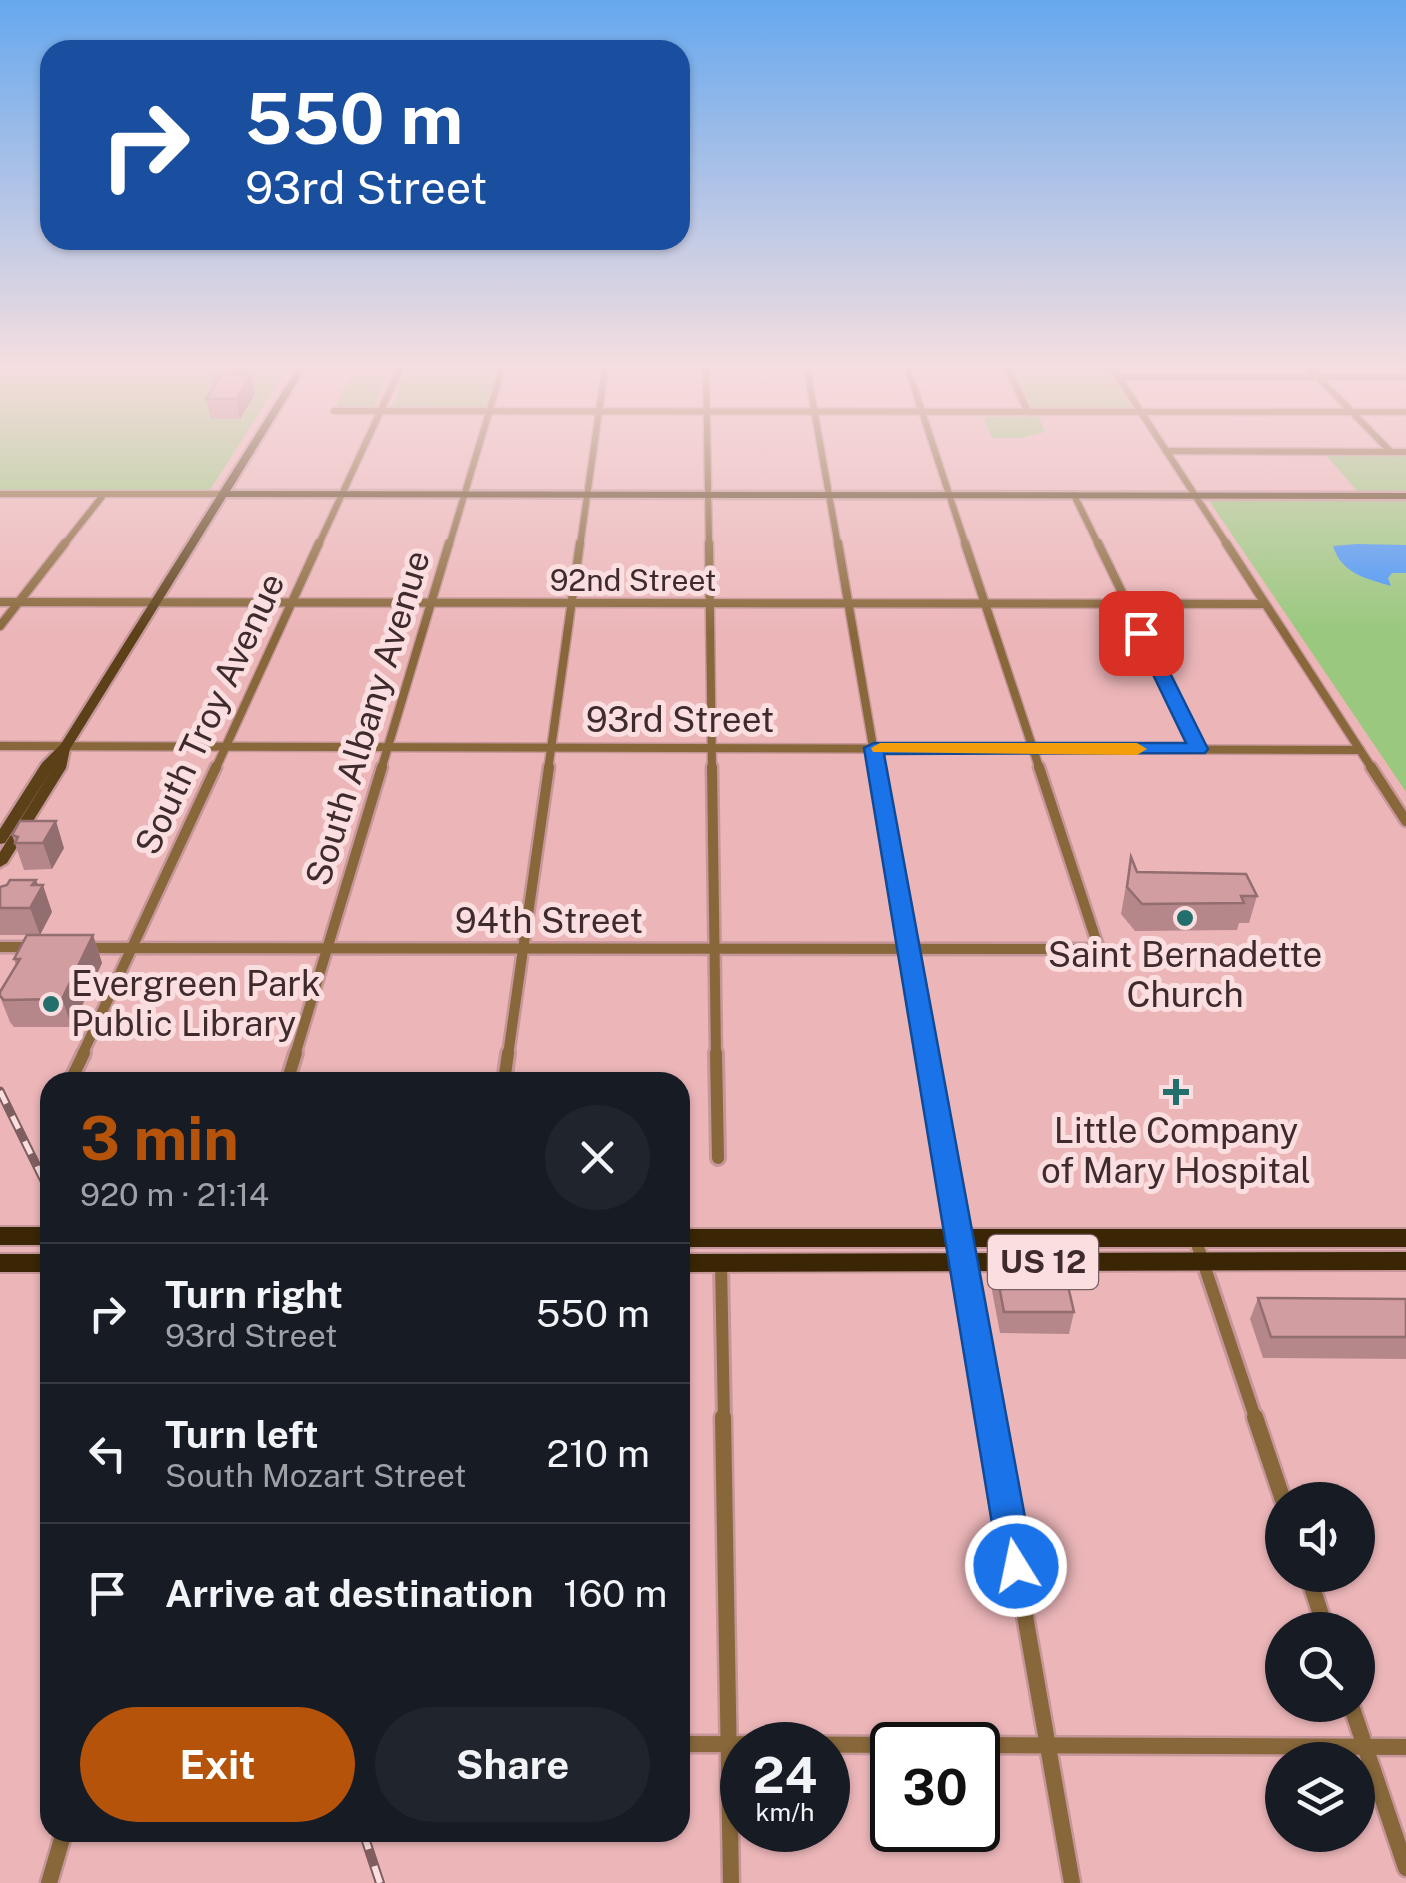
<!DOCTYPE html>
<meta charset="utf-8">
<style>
:root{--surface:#171b24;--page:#20242c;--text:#f1f3f6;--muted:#9ea1a6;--line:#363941;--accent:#b45309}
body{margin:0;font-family:"Public Sans",sans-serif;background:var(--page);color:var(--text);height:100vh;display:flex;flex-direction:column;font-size:38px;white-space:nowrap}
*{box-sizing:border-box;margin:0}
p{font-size:32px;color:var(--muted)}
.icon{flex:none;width:55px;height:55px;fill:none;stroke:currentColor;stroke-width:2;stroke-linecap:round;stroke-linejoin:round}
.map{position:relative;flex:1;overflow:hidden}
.side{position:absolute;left:40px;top:1072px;width:650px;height:770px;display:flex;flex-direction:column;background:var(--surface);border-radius:30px;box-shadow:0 2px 8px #0004}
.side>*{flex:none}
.top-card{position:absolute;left:40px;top:40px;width:650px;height:210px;border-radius:30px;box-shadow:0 2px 8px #0004;background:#1a4fa0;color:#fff;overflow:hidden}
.fabs{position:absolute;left:1265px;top:1482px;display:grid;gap:20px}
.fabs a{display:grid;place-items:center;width:110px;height:110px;border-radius:50%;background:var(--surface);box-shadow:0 2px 8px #0004;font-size:50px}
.speed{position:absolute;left:720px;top:1722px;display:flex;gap:20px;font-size:50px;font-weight:700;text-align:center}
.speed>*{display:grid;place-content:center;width:130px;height:130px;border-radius:50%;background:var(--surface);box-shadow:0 2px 8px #0004;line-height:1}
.speed small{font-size:25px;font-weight:400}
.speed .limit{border:5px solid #111;border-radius:15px;background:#fff;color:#111}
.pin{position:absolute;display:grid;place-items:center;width:85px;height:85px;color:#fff;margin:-42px;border-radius:20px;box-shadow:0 5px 15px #0006}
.me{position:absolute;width:110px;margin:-55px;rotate:350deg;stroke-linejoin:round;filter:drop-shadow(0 0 8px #0008)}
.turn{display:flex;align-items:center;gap:35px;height:210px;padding:0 40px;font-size:45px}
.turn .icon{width:130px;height:130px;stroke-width:2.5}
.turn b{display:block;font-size:70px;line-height:85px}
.round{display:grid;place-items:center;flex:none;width:105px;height:105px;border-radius:52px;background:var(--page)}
.headline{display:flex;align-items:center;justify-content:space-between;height:170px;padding:0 40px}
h1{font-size:60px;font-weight:700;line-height:75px;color:var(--accent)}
.cta{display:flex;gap:20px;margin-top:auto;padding:20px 40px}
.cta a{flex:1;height:115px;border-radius:60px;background:var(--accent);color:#fff;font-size:40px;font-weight:700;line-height:115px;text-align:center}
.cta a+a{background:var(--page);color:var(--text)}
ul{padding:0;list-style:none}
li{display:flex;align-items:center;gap:30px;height:140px;padding:0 40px;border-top:2px solid var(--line)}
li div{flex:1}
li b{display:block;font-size:38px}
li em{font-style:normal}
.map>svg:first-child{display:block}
.green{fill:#99c87e}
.water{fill:#4495f6}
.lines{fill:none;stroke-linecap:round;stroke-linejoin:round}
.street-far4-casing{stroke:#c6979a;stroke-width:9}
.street-far3-casing{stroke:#c6979a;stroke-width:11}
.street-far2-casing{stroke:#c6979a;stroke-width:15}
.street-far1-casing{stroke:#c6979a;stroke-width:18}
.street-casing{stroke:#c6979a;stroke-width:21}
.secondary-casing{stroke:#c6979a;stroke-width:5}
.primary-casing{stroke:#c6979a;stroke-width:4}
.street-far4{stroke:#88683b;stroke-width:6}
.street-far3{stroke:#88683b;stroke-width:8}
.street-far2{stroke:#88683b;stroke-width:10}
.street-far1{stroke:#88683b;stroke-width:12}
.street{stroke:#88683b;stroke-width:16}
.secondary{fill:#5b4018;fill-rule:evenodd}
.primary{fill:#3a2604;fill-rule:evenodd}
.rail-far1-casing{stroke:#7f5e60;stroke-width:9}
.rail-casing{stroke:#7f5e60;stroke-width:10}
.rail-far1{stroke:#fbdfe0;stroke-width:5;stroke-dasharray:14;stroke-linecap:butt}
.rail{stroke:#fbdfe0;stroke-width:6;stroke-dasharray:18;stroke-linecap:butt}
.wall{fill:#b5878a}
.shaded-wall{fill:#936e70}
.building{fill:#d29da0;stroke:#936e70;stroke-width:2.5}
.route{fill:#1a73e8;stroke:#114b97;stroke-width:2.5}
.slow{fill:#f59e0b}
.poi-dot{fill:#236f6e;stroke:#fbdfe0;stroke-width:4}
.labels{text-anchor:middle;stroke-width:10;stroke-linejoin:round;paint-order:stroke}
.far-street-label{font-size:30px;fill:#3f2a2c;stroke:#fbdfe0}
.shield{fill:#fbdfe0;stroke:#776062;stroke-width:2.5}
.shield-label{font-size:32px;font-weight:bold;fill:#3f2a2c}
.street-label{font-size:35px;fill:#3f2a2c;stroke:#fbdfe0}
.poi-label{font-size:35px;fill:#3f2a2c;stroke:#fbdfe0}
</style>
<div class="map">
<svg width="1406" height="1883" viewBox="0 0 1406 1883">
<rect width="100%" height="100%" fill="#ecb6b9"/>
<g class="green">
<path d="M 0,369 L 287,369 L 210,490 L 187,492 L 0,491 Z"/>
<path d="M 408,369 L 497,369 L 485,408 L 391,408 Z"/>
<path d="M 1013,369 L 1107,369 L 1133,410 L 1033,410 Z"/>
<path d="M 352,375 L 388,375 L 373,408 L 335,408 Z"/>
<path d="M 988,417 L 1039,417 L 1045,432 L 1021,438 L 992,438 L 984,419 Z"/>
<path d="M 1325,454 L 1406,454 L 1406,493 L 1359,493 Z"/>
<path d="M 1208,499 L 1406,499 L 1406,792 Z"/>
</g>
<path class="water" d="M 1357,544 L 1406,545 L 1406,573 L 1392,573 L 1388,578 L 1391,586 C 1365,578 1342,574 1333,546 Z"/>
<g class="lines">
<g class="street-far4-casing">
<g id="street-far4">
<path d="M 706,369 L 709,546"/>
<path d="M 807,369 L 838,546"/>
<path d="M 908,369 L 966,546"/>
<path d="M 1008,369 L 1028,412"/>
<path d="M 1113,369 L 1228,546"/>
<path d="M 1310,369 L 1391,452"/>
<path d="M 1118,377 L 1406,377"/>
<path d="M 334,411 L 1406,412"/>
<path d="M 1166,451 L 1406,452"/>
<path d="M 0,494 L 226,494"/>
<path d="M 1074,495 L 1099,546"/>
<path d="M 63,546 L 104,494"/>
<path d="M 318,546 L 400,369"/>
<path d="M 449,546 L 502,369"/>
<path d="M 580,546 L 605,369"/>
</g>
</g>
<g class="street-far3-casing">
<g id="street-far3">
<path d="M 709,543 L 712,770"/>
<path d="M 838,543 L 877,770"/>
<path d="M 965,543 L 1040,770"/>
<path d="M 1098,543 L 1198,749"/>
<path d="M 1226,543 L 1373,770"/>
<path d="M 0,602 L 1265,604"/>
<path d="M 0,626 L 65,543"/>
<path d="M 0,746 L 1360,750"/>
<path d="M 215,770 L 319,543"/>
<path d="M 381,770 L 449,543"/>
<path d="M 548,770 L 580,543"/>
</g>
</g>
<g class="street-far2-casing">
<g id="street-far2">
<path d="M 712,767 L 716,1055"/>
<path d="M 877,767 L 927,1055"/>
<path d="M 1371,767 L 1406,821"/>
<path d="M 0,947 L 34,947"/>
<path d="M 86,948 L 1099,949 L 1039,767"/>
<path d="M 82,1055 L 216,767"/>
<path d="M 295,1055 L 382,767"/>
<path d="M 508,1055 L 549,767"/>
</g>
</g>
<g class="street-far1-casing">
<g id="street-far1">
<path d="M 716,1053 L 718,1158"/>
<path d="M 927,1053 L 991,1420"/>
<path d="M 70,1082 L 84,1053"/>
<path d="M 287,1082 L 296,1053"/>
<path d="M 504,1082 L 508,1053"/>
<path d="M 1195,1238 L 1256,1420"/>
<path d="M 721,1263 L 724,1420"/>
</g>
</g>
<g class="street-casing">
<g id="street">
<path d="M 723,1417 L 731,1883"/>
<path d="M 990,1417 L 1072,1883"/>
<path d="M 1255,1417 L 1283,1500"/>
<path d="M 1308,1575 L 1326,1630"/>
<path d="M 1351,1705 L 1406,1868"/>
<path d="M 680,1744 L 916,1745"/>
<path d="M 978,1745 L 1406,1747"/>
<path d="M 49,1883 L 64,1832"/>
</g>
</g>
<g class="secondary-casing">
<path id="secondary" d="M 297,369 L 305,369 L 230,491 L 1406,493 L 1406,499 L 226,497 L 70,749 L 66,768 L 7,863 L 0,867 L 0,852 L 54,766 L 5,843 L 0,844 L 0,829 L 42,763 L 61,744 Z"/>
</g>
<g class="primary-casing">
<g id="primary">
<rect x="0" y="1227" width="50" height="18"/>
<rect x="680" y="1229" width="726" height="18"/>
<path d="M 1406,1252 L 1406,1270 L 1040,1271 L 1032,1268 L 1029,1262 L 1032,1256 L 1040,1253 Z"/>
<path d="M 1014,1253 L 1022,1256 L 1025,1262 L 1022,1268 L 1014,1271 L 680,1272 L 680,1254 Z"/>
<rect x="0" y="1254" width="50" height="18"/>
</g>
</g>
<use href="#street-far4" class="street-far4"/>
<use href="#street-far3" class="street-far3"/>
<use href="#street-far2" class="street-far2"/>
<use href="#street-far1" class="street-far1"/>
<use href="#street" class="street"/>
<use href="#secondary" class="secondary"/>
<use href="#primary" class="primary"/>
<g class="rail-far1-casing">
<path id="rail-far1" d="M 0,1091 L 50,1193"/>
</g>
<g class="rail-casing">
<path id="rail" d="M 363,1832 L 380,1883"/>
</g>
<use href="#rail-far1" class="rail-far1"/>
<use href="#rail" class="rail"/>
</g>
<g class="wall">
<path d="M 211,369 L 248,369 L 243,375 L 255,394 L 240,419 L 211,419 L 206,399 L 217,381 L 213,381 Z"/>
<path d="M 12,835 L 64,848 L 52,869 L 24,870 Z"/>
<path d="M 1131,857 L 1137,872 L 1257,896 L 1249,923 L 1239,923 L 1237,930 L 1135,931 L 1121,914 Z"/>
<path d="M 36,880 L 52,912 L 40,935 L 93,935 L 102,963 L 72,1027 L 14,1027 L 10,1022 L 0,997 L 0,992 L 16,965 L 14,959 L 27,935 L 0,935 L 0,887 Z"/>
<path d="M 994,1259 L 1074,1312 L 1069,1334 L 1000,1333 L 990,1280 Z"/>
<path d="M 1258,1298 L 1406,1299 L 1406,1359 L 1263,1358 L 1250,1319 Z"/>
</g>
<g class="shaded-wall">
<path d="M 237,369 L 248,369 L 239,381 Z"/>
<path d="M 251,375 L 255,394 L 240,419 L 236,399 Z"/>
<path d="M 56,821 L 64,848 L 52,869 L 43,843 Z"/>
<path d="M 36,880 L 39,891 L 43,885 L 52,912 L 40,935 L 30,908 L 32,885 Z"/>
<path d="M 93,935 L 102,963 L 72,1027 L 62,999 Z"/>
</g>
<g class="building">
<path d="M 221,375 L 251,375 L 236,399 L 206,399 Z"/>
<path d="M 20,821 L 56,821 L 43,843 L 15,843 L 18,837 L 12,835 Z"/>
<path d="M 1131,857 L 1137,872 L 1246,874 L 1257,896 L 1241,896 L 1244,903 L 1142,904 L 1127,887 Z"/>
<path d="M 10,880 L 36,880 L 32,885 L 43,885 L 30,908 L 0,908 L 0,887 L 7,885 Z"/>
<path d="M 27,935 L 93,935 L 62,999 L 4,1000 L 0,996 L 0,992 L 20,959 L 14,959 Z"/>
<path d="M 994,1259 L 1062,1260 L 1074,1312 L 1004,1312 Z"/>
<path d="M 1258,1298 L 1406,1299 L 1406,1337 L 1271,1337 Z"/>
</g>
<linearGradient id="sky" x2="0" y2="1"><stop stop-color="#66a8ee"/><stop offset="0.58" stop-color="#f6dee0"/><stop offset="1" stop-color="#f6dee0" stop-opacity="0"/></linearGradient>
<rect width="1406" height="633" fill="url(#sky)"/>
<path class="route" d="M 1141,628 L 1150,633 L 1208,749 L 1205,753 L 884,754 L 1034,1566 L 1029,1578 L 1016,1582 L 1004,1578 L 999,1566 L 864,748 L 874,743 L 1186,743 L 1133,633 Z"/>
<path class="slow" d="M 880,743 L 1137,743 L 1147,749 L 1137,755 L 873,752 L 871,748 Z"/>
<g class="poi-dot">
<circle cx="1185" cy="918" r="10"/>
<circle cx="51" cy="1004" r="10"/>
<path d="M1171 1077h10v10h10v10h-10v10h-10v-10h-10v-10h10z"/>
</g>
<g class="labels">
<g class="far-street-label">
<text x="633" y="591">92nd Street</text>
</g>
<rect class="shield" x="988" y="1235" width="110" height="54" rx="8"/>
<g class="shield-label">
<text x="1043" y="1273">US 12</text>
</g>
<g class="street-label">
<text transform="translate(210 714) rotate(-65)" y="12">South Troy Avenue</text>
<text transform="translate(368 718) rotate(-73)" y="12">South Albany Avenue</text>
<text x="680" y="732">93rd Street</text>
<text x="549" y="933">94th Street</text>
</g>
<g class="poi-label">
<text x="1185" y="967">Saint Bernadette<tspan x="1185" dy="40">Church</tspan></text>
<text x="71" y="996" text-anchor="start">Evergreen Park<tspan x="71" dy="40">Public Library</tspan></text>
<text x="1176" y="1143">Little Company<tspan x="1176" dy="40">of Mary Hospital</tspan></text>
</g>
</g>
</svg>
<div class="fabs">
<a><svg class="icon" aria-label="sound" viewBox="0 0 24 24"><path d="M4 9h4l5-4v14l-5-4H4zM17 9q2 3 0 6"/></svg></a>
<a><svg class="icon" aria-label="search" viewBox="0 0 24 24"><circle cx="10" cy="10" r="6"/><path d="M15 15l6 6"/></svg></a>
<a><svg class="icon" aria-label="layers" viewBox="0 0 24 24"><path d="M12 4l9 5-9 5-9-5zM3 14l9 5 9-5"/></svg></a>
</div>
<div class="speed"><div>24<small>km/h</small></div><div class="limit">30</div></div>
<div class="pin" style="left:1141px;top:633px;background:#d93025"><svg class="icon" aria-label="arrive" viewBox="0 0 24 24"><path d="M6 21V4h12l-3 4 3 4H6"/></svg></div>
<svg class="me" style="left:1016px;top:1566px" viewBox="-20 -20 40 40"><circle r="17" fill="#1a73e8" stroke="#fff" stroke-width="3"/><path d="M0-11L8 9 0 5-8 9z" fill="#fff"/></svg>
<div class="top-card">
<div class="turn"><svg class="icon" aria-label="right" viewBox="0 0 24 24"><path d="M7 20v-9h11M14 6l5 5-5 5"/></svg><div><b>550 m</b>93rd Street</div></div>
</div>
<section class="side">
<div class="headline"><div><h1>3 min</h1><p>920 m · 21:14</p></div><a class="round"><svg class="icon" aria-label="close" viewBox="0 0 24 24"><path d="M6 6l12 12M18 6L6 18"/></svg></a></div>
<ul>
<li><svg class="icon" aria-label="right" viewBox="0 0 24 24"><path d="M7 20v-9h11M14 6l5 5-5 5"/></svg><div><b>Turn right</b><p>93rd Street</p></div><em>550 m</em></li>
<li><svg class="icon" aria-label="left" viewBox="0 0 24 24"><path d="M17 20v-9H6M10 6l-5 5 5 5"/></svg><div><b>Turn left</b><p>South Mozart Street</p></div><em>210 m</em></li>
<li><svg class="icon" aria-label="arrive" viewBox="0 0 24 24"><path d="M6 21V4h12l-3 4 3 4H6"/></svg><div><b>Arrive at destination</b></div><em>160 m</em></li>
</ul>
<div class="cta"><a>Exit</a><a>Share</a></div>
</section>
</div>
